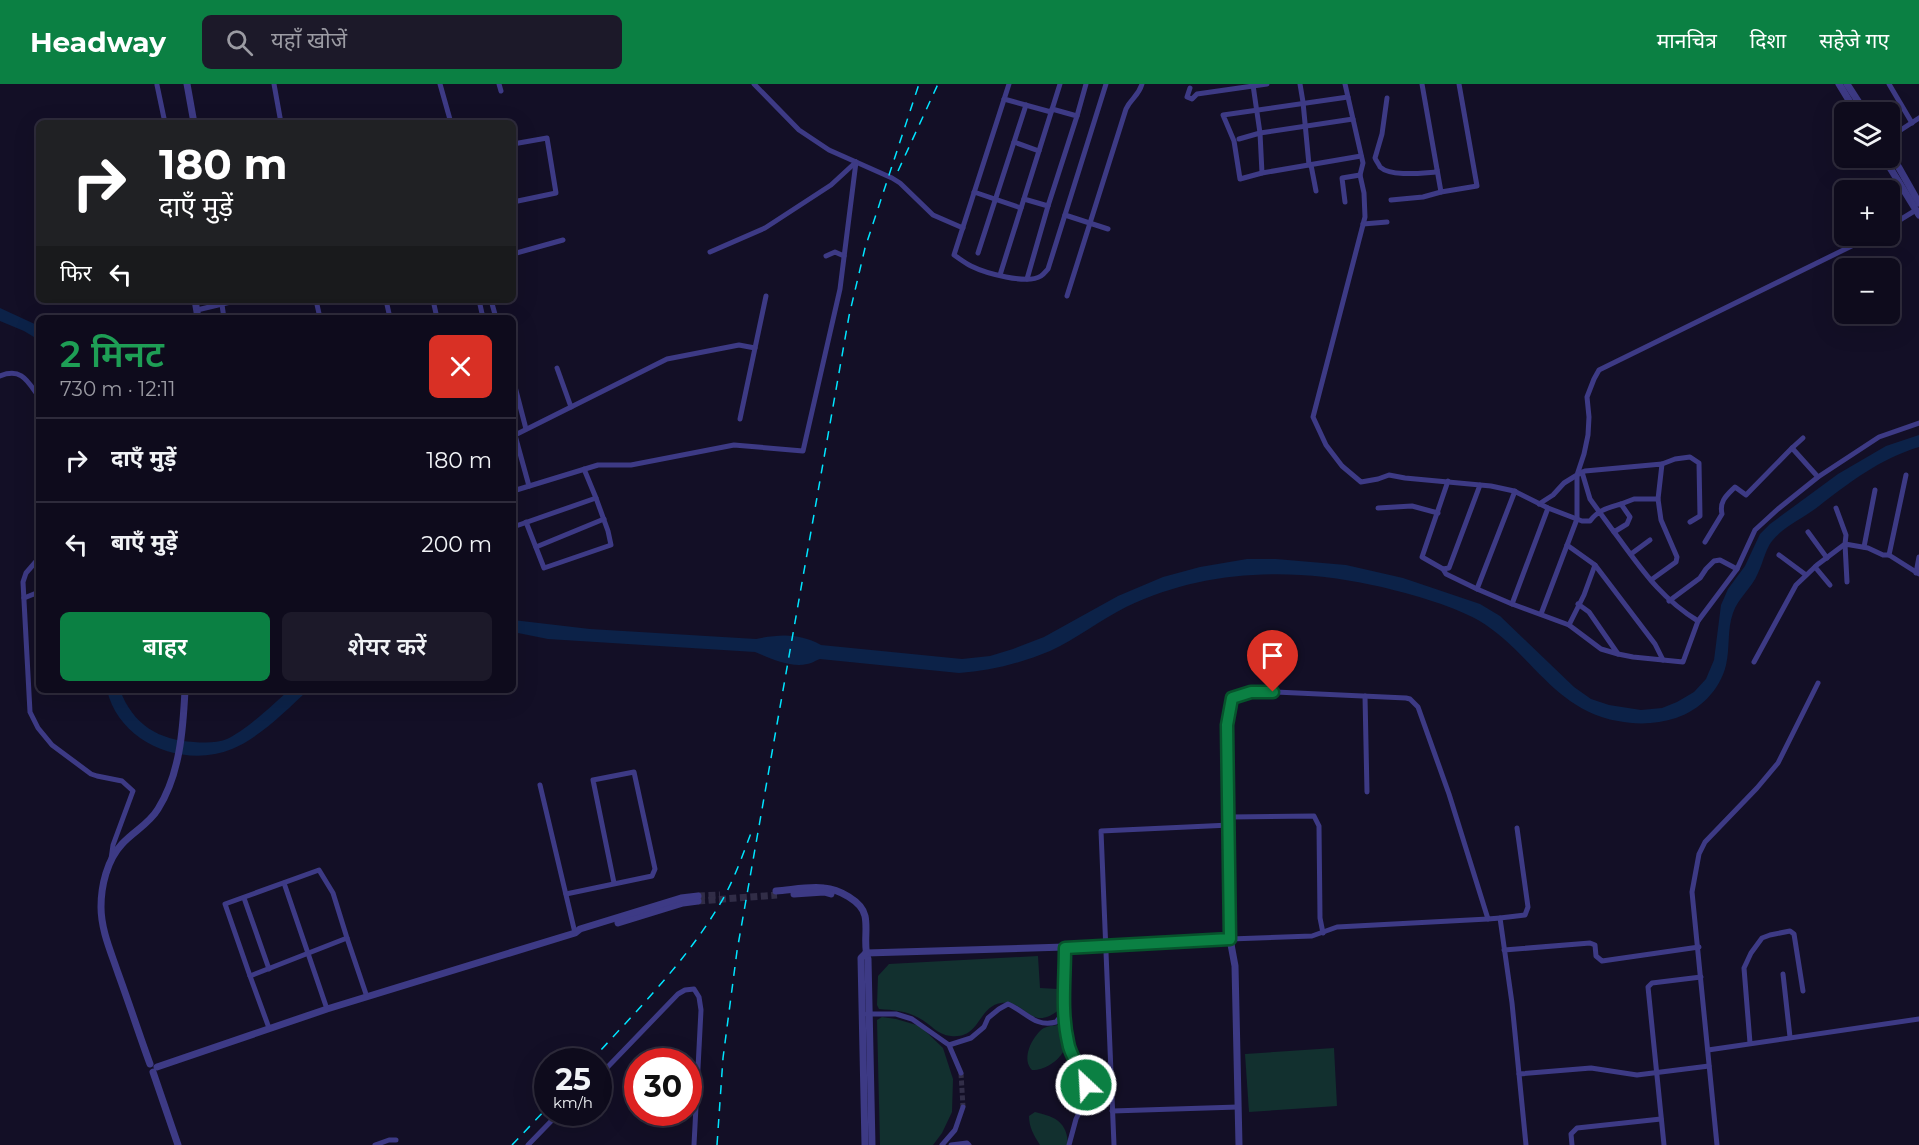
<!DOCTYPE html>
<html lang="hi">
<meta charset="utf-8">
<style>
:root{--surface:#0e0b1c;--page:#1c1929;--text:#f1f3f6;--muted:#9b9ba3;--line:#2e2b3b;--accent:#0b8043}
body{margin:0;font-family:Montserrat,"Noto Sans Devanagari",sans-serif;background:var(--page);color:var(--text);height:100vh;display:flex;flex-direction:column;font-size:22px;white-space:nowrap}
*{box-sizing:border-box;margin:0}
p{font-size:20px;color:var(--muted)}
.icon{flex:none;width:33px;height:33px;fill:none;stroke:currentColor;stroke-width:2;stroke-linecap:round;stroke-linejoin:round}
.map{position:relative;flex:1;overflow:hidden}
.panel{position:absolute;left:36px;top:231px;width:480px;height:378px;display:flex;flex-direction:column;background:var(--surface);border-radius:9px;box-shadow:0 6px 24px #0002,0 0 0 2px var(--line)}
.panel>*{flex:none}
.banner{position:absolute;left:36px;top:36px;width:480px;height:183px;border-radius:9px;box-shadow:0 6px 24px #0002,0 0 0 2px var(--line);background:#202124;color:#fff;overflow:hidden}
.fabs{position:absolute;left:1834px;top:18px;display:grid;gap:12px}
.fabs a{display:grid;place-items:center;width:66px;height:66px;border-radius:9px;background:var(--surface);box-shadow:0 6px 24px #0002,0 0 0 2px var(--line);font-size:30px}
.speed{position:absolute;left:534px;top:964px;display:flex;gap:12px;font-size:30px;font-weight:700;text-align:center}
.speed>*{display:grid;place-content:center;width:78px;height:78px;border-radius:50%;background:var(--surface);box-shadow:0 6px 24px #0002,0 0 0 2px var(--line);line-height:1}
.speed small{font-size:15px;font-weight:400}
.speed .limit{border:9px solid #d22;background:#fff;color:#111}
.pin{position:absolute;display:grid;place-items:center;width:51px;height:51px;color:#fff;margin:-62px -26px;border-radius:50% 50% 50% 0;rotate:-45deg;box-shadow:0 0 6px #0007}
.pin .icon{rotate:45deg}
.me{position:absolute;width:66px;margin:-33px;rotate:335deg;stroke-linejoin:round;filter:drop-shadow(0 0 4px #0008)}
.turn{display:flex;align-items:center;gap:21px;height:126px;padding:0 24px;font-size:27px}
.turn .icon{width:78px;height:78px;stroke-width:2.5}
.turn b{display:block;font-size:42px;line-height:51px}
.then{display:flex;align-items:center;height:57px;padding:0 24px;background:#0003;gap:12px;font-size:22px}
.round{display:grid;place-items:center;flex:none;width:63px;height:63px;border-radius:9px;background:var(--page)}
.head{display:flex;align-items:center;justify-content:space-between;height:102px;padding:0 24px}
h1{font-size:36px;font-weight:600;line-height:45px;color:#1e9e55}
.action{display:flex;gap:12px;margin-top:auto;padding:12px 24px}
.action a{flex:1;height:69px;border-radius:9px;background:var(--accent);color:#fff;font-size:24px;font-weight:600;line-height:69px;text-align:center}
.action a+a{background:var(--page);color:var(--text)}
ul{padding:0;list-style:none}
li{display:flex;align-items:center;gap:18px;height:84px;padding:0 24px;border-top:2px solid var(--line)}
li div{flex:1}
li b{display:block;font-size:22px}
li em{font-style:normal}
header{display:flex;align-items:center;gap:36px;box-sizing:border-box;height:84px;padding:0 30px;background:var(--accent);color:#fff}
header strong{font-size:28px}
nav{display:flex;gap:33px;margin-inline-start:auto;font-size:21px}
.search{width:420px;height:54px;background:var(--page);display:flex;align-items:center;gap:15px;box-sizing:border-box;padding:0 21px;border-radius:9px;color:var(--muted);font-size:22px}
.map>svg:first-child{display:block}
.green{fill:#12302f}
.water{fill:#0c2248}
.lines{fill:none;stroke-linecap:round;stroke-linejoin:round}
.minor-tunnel{stroke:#312d47;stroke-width:5;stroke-dasharray:5 2.5;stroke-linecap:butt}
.tertiary-tunnel{stroke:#312d47;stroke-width:7;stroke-dasharray:7 3.5;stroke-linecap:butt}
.minor{stroke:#3d3a85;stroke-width:5}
.tertiary{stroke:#3d3a85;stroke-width:7}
.rail{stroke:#00e5ff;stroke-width:1.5;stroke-dasharray:9 8;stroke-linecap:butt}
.route-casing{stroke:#07532c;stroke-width:15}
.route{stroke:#0b8043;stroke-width:10}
</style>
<header>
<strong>Headway</strong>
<div class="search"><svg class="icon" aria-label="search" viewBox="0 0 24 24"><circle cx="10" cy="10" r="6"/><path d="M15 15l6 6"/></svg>यहाँ खोजें</div>
<nav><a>मानचित्र</a><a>दिशा</a><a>सहेजे गए</a></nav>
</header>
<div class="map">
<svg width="1919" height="1061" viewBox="0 0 1919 1061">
<rect width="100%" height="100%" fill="#130f26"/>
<g class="green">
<path d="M 1038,872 L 1040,904 L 1058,905 L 1059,926 C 1029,949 1027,915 1001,919 C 977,923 981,955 951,952 C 937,951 931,940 919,934 C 907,927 893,926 879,925 L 877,921 L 878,892 L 889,880 Z"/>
<path d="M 882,933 L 896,935 L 920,942 L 943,964 L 953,995 L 952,1028 L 942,1049 L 933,1061 L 880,1061 L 877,936 Z"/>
<path d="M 1058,941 C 1081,957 1054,987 1032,986 C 1022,976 1030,957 1040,947 C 1045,942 1051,942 1058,941 Z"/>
<path d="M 1334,964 L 1337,1022 L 1249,1028 L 1245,970 Z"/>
<path d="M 1035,1028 C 1056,1033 1067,1038 1068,1061 L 1040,1061 C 1034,1052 1029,1043 1029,1032 Z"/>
</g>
<g class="water">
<path d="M 0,224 L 39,242 L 39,256 L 24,247 L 0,237 Z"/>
<path d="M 1919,351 L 1919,363 C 1880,375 1851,397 1819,422 C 1804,434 1784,442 1772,457 C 1765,466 1763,479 1758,489 C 1752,504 1738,514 1733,529 C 1727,545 1730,564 1726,581 C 1720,606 1700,626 1676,634 C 1658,640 1637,641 1618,637 C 1552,625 1531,567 1478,536 C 1449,520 1405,508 1372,501 C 1290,483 1203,486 1126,523 C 1100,536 1076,555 1050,567 C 1021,579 990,587 959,589 L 820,575 C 816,576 811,580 807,580 C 791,584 769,574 755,568 L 548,555 L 513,548 L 513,536 L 590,545 L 756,555 C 780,550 799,549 821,561 L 962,575 L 990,572 L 1013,565 L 1044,553 L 1118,512 L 1163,493 L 1200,483 L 1247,475 L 1276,475 L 1346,481 L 1403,494 L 1480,520 L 1500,532 L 1574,603 L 1591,615 L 1609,621 L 1641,626 L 1662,624 L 1677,618 L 1694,608 L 1706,595 L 1714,576 L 1721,521 L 1728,505 L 1745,482 L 1760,450 L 1770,440 L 1838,390 L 1886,362 Z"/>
<path d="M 107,606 L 120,606 C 133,641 159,656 194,658 C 205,659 217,659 227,655 C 245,647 274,620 289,606 L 308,606 C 287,626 259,654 232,665 C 184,685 119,659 107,606 Z"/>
</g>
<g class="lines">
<path class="minor-tunnel" d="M 961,989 L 963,1023"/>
<g class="tertiary-tunnel">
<path d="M 698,812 L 720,811"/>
<path d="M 698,817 L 777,811"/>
</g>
<g class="minor">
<path d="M 274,0 L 281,39"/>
<path d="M 440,0 L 451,39"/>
<path d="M 499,0 L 501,7"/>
<path d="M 754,0 L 799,46 L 829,66 L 892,94 L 900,99 L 933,131 L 963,144"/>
<path d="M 1009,0 L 954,171 C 960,175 965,179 971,182 C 985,189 1027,201 1041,192 C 1044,190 1046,187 1048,185 L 1106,0"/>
<path d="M 1300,0 L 1303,18 L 1309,81"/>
<path d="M 1345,0 L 1363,79 L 1360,91 L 1364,109 L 1365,133 L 1313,333 L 1326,361 L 1342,382 L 1361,398 L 1378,395 L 1389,391 L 1405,394 L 1491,402 L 1514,407 L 1548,424 L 1582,437 L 1590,437 C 1598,426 1608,424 1621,420 L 1630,433 L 1627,440 L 1614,448 L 1590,415 L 1582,388"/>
<path d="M 1422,0 L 1441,108 L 1477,102 L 1459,0"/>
<path d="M 1889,0 L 1912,39"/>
<path d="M 157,1 L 165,39"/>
<path d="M 1253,1 L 1260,49 L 1262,89"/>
<path d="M 1190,4 L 1187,13 L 1192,15 L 1197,10 L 1267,0"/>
<path d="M 1348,13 L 1223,31 L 1234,57 L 1240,95 L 1262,89 L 1361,72"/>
<path d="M 1387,14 L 1382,50 L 1375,74 C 1375,75 1380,82 1380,83 C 1391,93 1422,89 1436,88 L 1437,86"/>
<path d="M 1004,15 L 1051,28"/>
<path d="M 1077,32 L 1086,0"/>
<path d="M 1890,53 L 1919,34"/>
<path d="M 1239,55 L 1260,49 L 1353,35"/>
<path d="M 1014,58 L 1039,67"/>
<path d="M 513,60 L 547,54 L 556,109 L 513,118"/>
<path d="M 1311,81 L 1316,107"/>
<path d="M 974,108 L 1021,124"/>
<path d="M 1024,115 L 1048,122 L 1077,32 L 1052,25"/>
<path d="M 1391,116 L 1423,113 L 1441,108"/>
<path d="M 1345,118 L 1342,94 L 1360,91"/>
<path d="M 1065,131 L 1108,145"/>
<path d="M 1363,140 L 1387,138"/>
<path d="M 1890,142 L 1916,126"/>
<path d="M 710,168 L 765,144 L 831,101 L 856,78"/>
<path d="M 978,169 L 1026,21"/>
<path d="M 513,170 L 563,156"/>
<path d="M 826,172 L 835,168 L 844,172"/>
<path d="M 1000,191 L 1060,0"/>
<path d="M 1027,195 L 1048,122"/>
<path d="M 1067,212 L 1126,25 C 1131,14 1138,13 1142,0"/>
<path d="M 316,216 L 320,234"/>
<path d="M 386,216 L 390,234"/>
<path d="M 433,216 L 437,234"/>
<path d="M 479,216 L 483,234"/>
<path d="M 491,216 L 496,234"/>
<path d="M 222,221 L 224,234"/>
<path d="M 197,226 L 239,216"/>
<path d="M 557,284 L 571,323"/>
<path d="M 0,292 C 22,283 28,298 39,313"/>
<path d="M 513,295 L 526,345"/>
<path d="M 740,335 L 766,212"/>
<path d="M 513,344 L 529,402"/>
<path d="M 515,351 L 667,275 L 739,261 L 755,264"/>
<path d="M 1792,364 L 1803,354"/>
<path d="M 1662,380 L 1675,375 L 1690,373 L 1699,379 L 1700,432 L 1690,438"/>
<path d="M 1448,397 L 1422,473 L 1443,485 L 1446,490 L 1477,505"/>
<path d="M 513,407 L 598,381 L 631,381 L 734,361 L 803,367 L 840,205 L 856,78"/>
<path d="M 1515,407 L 1477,505 L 1512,520 L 1548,424"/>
<path d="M 1539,420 L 1553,411 L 1564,399 L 1577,391 L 1584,370 L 1588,351 L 1589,333 L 1587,313 L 1594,295 L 1599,286 L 1872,152"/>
<path d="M 1378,424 L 1412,422 L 1438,429"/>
<path d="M 526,438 L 544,484 L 611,461 L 608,447 L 596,414"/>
<path d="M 513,443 L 596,414 L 584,385"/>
<path d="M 1614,448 C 1641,484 1659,513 1698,537 L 1683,578 L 1663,576"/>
<path d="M 1808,448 L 1827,474"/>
<path d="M 1705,458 L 1722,430 C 1719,417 1727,411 1735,403 L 1746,411 L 1792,364 L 1818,393"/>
<path d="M 1567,461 L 1595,481 L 1655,560 L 1663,576 L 1633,573 L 1618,570"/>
<path d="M 536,463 L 604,435"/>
<path d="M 1864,463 L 1875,406"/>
<path d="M 1631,470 L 1650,456"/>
<path d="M 1779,471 L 1806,491"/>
<path d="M 1889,471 L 1906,391"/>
<path d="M 39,474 L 26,489 L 23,498 L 30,628 L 38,644 L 52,661 L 91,690 L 97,692 L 122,697 L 133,707 L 113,761 L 111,775"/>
<path d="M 1815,483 L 1830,501"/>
<path d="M 1443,485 L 1449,484 L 1480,401"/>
<path d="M 1916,489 L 1919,473"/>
<path d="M 1651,496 L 1676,478 L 1677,473 L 1661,436 L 1658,415"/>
<path d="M 1847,498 L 1845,460 L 1868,464 L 1883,471 L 1889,471 L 1919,490"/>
<path d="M 24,514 L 39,508"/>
<path d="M 1669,517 L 1700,494 L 1706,485 L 1714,477 L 1720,476 L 1737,485"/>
<path d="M 1512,520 L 1569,541 L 1584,511 L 1595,481"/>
<path d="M 1541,530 L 1577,435 L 1577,391 L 1585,387 L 1662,380 L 1658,415 L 1634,415 L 1621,420"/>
<path d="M 1698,537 L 1737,485 L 1755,446 L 1778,425 L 1818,393 L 1879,353 L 1919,339"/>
<path d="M 1569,541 L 1601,565 L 1618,570 L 1589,528 L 1578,520"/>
<path d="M 1754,578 L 1796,501 L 1817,481 L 1845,460 L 1846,451 L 1836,424"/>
<path d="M 1365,612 L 1367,708"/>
<path d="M 540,701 L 575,849"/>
<path d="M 1230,733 L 1314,732 L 1319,742 L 1320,834 L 1323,849"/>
<path d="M 1230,741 L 1227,641 L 1231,614 L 1251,607 L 1406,614 L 1410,615 L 1418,623 L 1449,710 L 1488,835 L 1500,834 L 1512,919 L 1526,1061"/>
<path d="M 284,799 L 327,925"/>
<path d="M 566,810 L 652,792 L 655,785 L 634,688 L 593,696 L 614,799"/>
<path d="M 244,814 L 269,885"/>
<path d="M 1500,834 L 1525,831 L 1528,823 L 1517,744"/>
<path d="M 1065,863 L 1065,934 L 1068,960 L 1083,988 L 1086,1001 L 1087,1013 L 1076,1035 L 1069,1061"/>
<path d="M 1504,866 L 1590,859 L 1595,861 L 1596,872 L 1602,877 L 1699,863"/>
<path d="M 1783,890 L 1790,953"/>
<path d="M 250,892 L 225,820 L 319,786 L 333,809 L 347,854"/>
<path d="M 867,930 L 896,930 L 912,935 L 949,961 L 961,989"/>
<path d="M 269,944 L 250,892 L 347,854 L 367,913"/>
<path d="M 1750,959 L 1744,884 L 1751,869 L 1762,854 L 1770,851 L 1790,847 L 1794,850 L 1803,907"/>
<path d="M 949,961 L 971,954 L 984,943 L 988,934 L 999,925 L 1008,920 C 1025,927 1035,944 1056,938 L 1065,927"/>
<path d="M 1708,966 L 1919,935"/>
<path d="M 1519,990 L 1591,984 L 1637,991 L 1709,982"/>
<path d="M 598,993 L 678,910 L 685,906 L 694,905 L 699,913 L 701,926 L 694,1061"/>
<path d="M 1112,1027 L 1238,1023"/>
<path d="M 375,1061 L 389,1056 L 396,1056"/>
<path d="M 528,1061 L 559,1029"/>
<path d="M 942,1061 L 955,1046 L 963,1023"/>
<path d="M 951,1061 L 967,1059 L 969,1061"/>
<path d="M 1114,1061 L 1101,747 L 1230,741 L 1230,855 L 1312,852 L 1337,843 L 1488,835"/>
<path d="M 1572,1061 L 1571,1050 L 1577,1044 L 1661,1035"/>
<path d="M 1664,1061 L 1648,903 L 1652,899 L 1701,893"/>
<path d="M 1717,1061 L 1692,808 L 1699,770 L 1705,758 L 1757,704 L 1778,679 L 1818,599"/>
</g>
<g class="tertiary">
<path d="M 187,0 L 194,39"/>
<path d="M 1839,0 L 1856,28"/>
<path d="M 1847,0 L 1865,28"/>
<path d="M 1890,68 L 1919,119"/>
<path d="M 1884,74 L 1919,131"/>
<path d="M 195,216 L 198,234"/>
<path d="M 776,807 C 791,806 809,802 824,804 C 838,805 862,817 865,832 C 868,846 863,862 868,875 L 872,1061"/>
<path d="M 794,810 L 824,808 L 831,810"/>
<path d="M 618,839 L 683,819 L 698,817"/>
<path d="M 866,869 L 1065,863 L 1230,855 L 1235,882 L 1239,1061"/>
<path d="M 150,980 C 139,950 129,919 118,889 C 111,868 101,846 101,823 C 101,802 107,776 122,760 C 134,747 149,740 158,725 C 180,690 183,646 185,606"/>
<path d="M 157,983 L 327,925 L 575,849 L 580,845 L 681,814 L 698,812"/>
<path d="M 153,988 L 178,1061"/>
<path d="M 865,1061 L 861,874 L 866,869"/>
</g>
<g class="rail">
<path d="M 898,87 L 938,0"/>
<path d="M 590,978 C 637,926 689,875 724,813 C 735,793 743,770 751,749"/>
<path d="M 512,1061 L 548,1023"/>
<path d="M 717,1061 L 723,974 L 737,867 L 849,232 L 865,164 L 919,0"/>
</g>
</g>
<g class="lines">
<g class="route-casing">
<path id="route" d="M 1086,1001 C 1082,985 1070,973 1068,958 C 1061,928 1065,894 1065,864 L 1230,855 L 1227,641 L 1232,614 L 1251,608 L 1273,608"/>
</g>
<use href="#route" class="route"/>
</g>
</svg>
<div class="fabs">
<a><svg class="icon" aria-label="layers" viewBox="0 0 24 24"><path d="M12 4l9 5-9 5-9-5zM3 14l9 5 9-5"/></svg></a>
<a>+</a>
<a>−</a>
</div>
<div class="speed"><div>25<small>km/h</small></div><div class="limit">30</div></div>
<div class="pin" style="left:1273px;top:608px;background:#d93025"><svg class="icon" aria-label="arrive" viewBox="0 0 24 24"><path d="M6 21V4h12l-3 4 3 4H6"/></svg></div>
<svg class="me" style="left:1086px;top:1001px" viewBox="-20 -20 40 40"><circle r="17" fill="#0b8043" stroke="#fff" stroke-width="3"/><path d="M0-11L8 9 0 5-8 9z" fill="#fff"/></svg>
<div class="banner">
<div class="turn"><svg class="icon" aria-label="right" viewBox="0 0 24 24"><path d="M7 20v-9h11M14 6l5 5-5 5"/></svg><div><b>180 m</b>दाएँ मुड़ें</div></div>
<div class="then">फिर<svg class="icon" aria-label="left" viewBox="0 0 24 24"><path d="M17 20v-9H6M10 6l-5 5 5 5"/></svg></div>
</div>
<section class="panel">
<div class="head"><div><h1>2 मिनट</h1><p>730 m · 12:11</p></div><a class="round" style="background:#d93025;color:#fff"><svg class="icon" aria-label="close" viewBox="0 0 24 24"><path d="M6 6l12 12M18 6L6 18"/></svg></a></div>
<ul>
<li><svg class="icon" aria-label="right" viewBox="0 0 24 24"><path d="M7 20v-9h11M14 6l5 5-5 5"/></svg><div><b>दाएँ मुड़ें</b></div><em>180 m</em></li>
<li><svg class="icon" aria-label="left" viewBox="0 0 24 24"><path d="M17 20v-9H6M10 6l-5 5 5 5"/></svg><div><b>बाएँ मुड़ें</b></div><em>200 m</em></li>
</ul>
<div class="action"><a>बाहर</a><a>शेयर करें</a></div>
</section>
</div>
